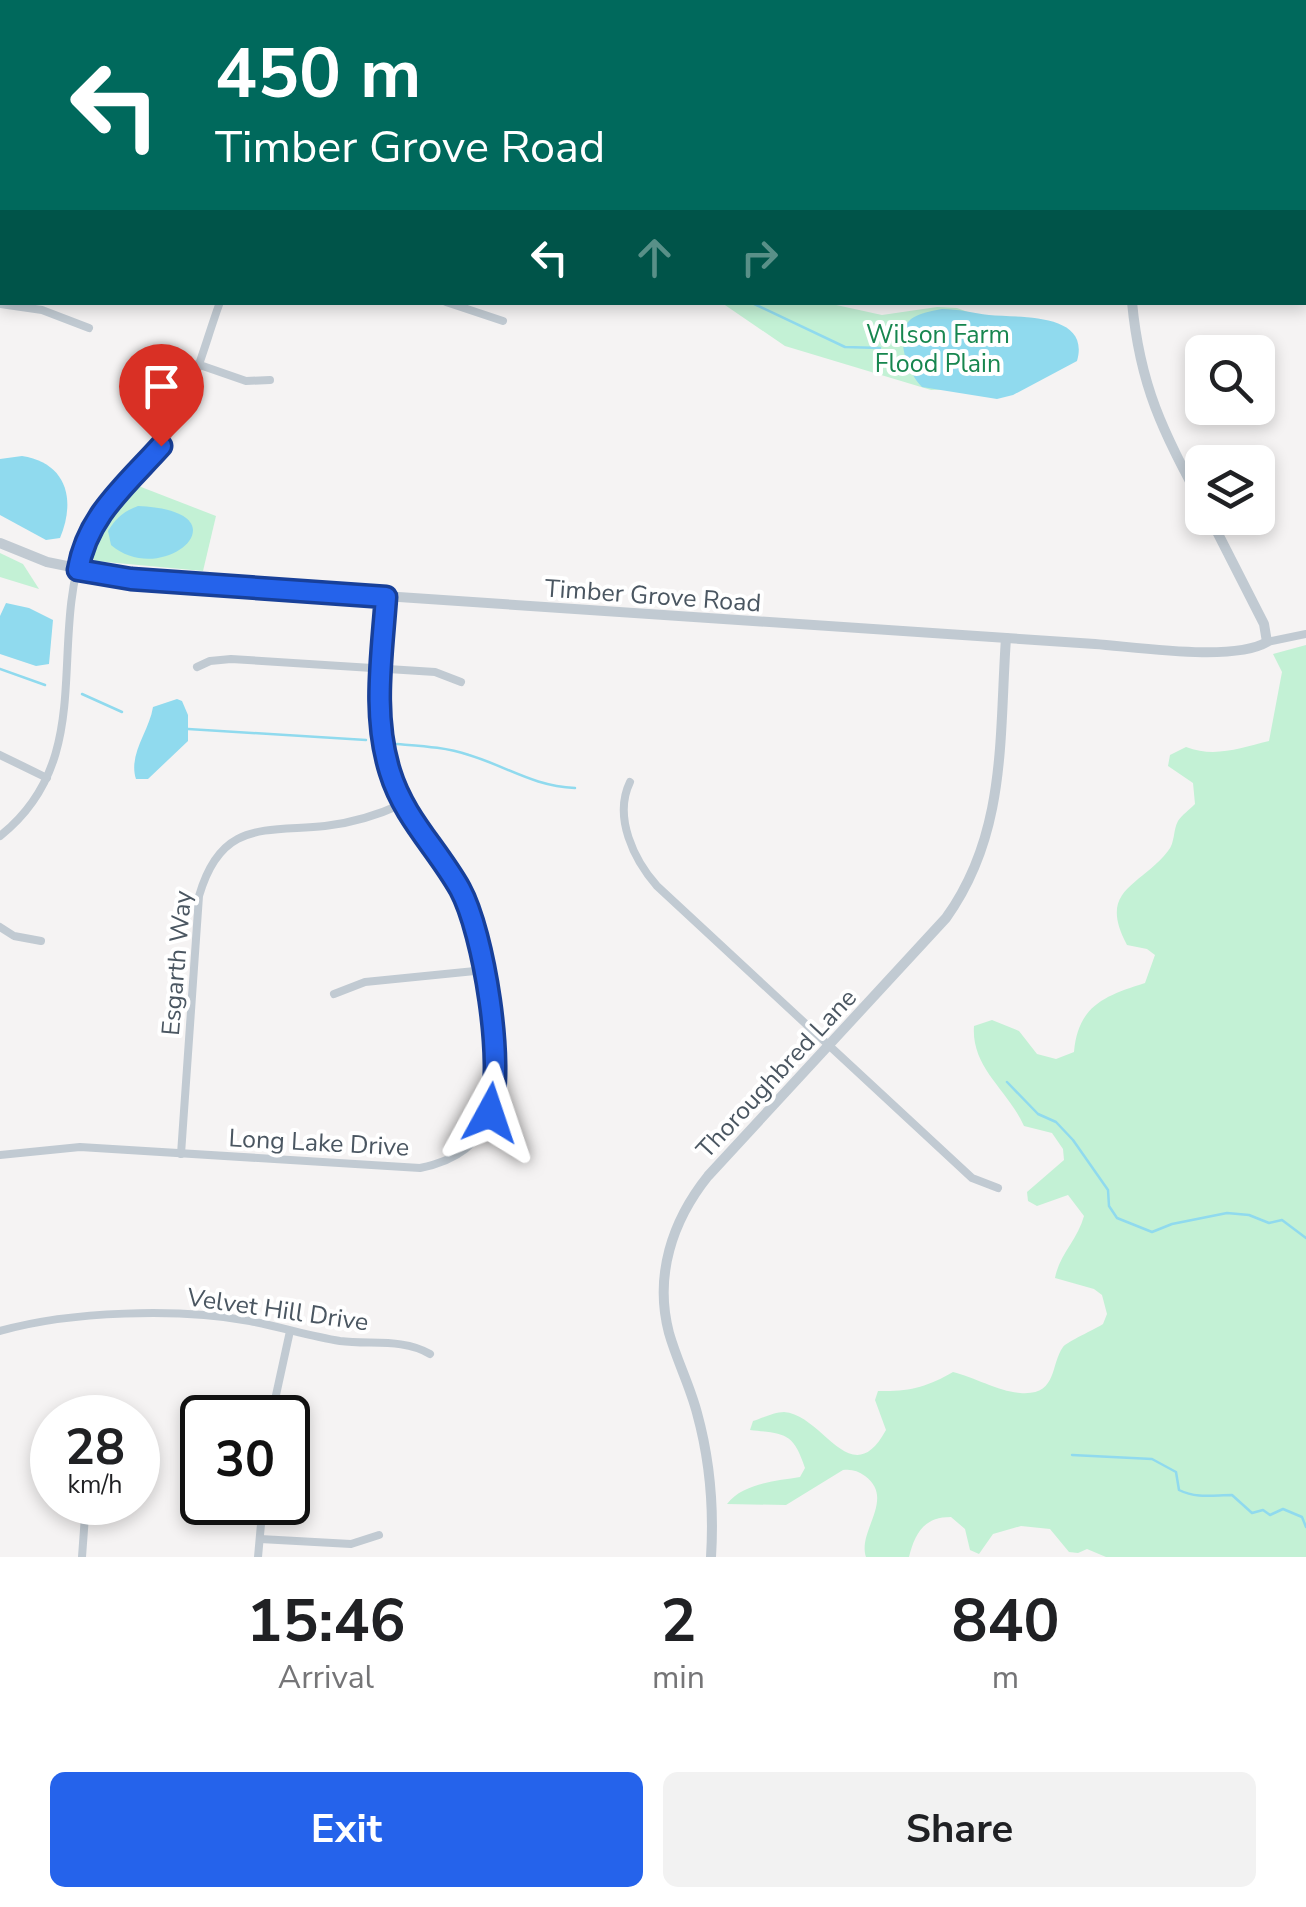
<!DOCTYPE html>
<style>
:root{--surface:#fff;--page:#f2f2f2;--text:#202124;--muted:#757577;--accent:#2563eb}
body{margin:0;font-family:"Nunito Sans",sans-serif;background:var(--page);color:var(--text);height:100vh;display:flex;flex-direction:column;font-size:38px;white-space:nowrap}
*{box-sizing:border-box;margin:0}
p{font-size:32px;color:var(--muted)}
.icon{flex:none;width:55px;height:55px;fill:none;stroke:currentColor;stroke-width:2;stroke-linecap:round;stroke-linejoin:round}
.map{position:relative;height:1557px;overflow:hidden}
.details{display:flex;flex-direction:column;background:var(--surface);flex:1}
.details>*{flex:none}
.banner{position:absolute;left:0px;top:0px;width:1308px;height:305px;box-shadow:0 5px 15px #0003;background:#00695c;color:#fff;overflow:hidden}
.tools{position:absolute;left:1185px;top:335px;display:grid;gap:20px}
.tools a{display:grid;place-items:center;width:90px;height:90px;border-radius:15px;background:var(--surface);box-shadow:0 5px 15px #0003;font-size:50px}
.speed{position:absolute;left:30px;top:1395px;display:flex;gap:20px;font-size:50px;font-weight:700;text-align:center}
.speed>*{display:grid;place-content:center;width:130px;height:130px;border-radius:50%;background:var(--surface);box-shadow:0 5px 15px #0003;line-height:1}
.speed small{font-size:25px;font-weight:400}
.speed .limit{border:5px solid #111;border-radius:15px;background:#fff;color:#111}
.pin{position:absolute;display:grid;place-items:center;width:85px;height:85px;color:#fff;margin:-102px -42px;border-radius:50% 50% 50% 0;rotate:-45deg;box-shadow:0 0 10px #0007}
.pin .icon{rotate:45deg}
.me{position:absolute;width:110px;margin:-55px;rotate:5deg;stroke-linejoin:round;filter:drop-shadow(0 0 8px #0008)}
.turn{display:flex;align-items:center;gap:35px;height:210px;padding:0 50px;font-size:45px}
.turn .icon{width:130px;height:130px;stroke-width:2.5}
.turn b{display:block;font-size:70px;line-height:85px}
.lanes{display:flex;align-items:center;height:95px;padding:0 50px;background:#0003;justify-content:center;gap:50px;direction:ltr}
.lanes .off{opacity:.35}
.eta{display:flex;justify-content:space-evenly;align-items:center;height:170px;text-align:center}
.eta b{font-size:60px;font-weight:700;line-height:70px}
.primary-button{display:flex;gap:20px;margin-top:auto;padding:20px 50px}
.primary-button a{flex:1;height:115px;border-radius:15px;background:var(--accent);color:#fff;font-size:40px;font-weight:700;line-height:115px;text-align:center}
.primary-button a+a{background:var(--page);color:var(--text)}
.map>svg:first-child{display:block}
.green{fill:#c3f1d5}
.water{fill:#90daee}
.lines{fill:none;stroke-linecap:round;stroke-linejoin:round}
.stream{stroke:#90daee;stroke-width:2.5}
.minor{stroke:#c1cad2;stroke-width:8}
.tertiary{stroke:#c1cad2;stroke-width:10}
.route-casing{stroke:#184099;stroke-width:25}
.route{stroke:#2563eb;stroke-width:18}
.labels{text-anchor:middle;stroke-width:8;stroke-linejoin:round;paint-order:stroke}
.park-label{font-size:25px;fill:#17864f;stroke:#fff}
.street-label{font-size:25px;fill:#4a5661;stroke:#fff}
</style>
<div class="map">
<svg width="1306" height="1557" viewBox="0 0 1306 1557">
<rect width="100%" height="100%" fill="#f5f3f3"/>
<g class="green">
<path d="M 722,303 L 827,303 L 882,315 L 937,307 L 957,308 L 976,315 L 979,388 L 931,390 L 785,346 Z"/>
<path d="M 136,485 L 216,516 L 203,571 L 95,561 L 90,554 L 105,522 Z"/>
<path d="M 0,553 L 23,564 L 39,589 L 0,577 Z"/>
<path d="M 1306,645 L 1306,1557 L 1106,1557 L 1087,1549 L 1078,1553 L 1069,1552 L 1050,1529 L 1021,1526 L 993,1534 L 979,1554 L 970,1550 L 965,1529 L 951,1517 C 924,1517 915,1533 909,1557 L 866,1557 C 857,1531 896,1499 865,1476 C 858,1471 852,1469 843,1470 L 786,1505 L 727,1504 C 743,1483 776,1481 800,1477 L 805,1468 C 793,1432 785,1434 750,1430 L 753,1421 C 762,1418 775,1412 784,1412 C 824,1415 851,1494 886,1430 L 875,1400 L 878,1391 C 909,1392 927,1387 953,1372 C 973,1377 1001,1392 1020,1393 C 1058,1396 1050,1365 1063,1347 C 1068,1341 1094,1330 1103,1324 L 1107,1314 L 1102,1295 L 1094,1289 L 1055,1278 C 1059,1255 1078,1239 1084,1216 L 1068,1195 L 1037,1206 L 1028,1201 L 1027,1192 L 1064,1160 L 1063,1149 L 1052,1133 L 1024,1126 C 1008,1090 971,1068 974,1026 L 992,1020 L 1019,1031 L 1037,1054 L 1056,1059 L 1074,1052 C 1078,1006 1104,996 1145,983 L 1155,955 L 1147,949 L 1127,945 C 1097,889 1140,887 1168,851 C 1175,843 1173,830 1178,821 C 1182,815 1190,809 1195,804 L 1193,783 L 1168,766 L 1170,755 L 1186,747 C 1215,758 1240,748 1269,741 L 1282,672 L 1273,654 Z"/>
</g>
<g class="water">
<path d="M 942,309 C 958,309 973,313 989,315 C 1019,318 1091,312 1077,361 L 1013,395 L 997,399 L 922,387 C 908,373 893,335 911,319 C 919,313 932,311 942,309 Z"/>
<path d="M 22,456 C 67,463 76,500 60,538 L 46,540 L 0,515 L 0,459 Z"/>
<path d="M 138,506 C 251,511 163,590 111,545 L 108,531 C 116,518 124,511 138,506 Z"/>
<path d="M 6,603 L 29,608 L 53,620 L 49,664 L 36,666 L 0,654 L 0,616 Z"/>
<path d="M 177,699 L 182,701 L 188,715 L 188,741 L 148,779 L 136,779 C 128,754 149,732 153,707 Z"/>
</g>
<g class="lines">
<g class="stream">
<path d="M 291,0 L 293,2"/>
<path d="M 750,302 L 845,347 L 880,348"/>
<path d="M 0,669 L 45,685"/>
<path d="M 82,694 L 122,712"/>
<path d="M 188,729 L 366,740"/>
<path d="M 397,744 C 422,746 445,747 469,755 C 508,767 533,786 575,788"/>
<path d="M 1007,1082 L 1038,1114 L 1056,1122 L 1073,1140 L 1108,1190 L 1109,1206 L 1117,1218 L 1152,1232 L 1172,1224 L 1227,1213 L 1249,1215 L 1269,1223 L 1282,1220 L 1306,1238"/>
<path d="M 1072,1455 L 1152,1459 L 1176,1472 L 1179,1490 C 1197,1499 1214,1495 1232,1495 L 1252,1513 L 1263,1510 L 1270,1515 L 1283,1509 L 1302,1517 L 1306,1527"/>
</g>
<g class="minor">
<path d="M 53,0 L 53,2"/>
<path d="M 216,0 L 217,2"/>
<path d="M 981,0 L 986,2"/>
<path d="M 615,2 L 617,0"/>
<path d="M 758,2 L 759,0"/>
<path d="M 881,2 L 881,0"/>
<path d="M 0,39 L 2,39"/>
<path d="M 1305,134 L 1306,135"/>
<path d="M 0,149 L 2,149"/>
<path d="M 446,302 L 503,321"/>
<path d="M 0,304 L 42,310 L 89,328"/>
<path d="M 197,364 L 246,381 L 270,380"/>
<path d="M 1267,642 L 1306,634"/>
<path d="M 197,667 L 210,661 L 231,659 L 435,672 L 461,682"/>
<path d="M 0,755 L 47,778"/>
<path d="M 630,782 C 613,817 634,860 657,886 L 972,1178 L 998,1188"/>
<path d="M 0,836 C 97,759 48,646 84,545 C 100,499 142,476 167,437 C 190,402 205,343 220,302"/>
<path d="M 0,927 L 14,936 L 41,941"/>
<path d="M 334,994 L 365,982 L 485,970"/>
<path d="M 181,1154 L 199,896 C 221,820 264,832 325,826 C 352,823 378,815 402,804"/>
<path d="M 0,1155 L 80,1147 L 420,1168 C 510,1150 496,1079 489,1008 C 485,973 483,937 467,904 C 445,857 406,823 390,772 C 372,716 382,655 385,597"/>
<path d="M 0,1331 C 70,1311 179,1308 250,1321 C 281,1327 310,1336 340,1341 C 370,1345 403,1338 430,1354"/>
<path d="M 271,1418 L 290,1331"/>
<path d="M 260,1539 L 351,1544 L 379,1535"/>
<path d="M 82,1557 L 86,1502"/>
<path d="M 258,1557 L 263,1502"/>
</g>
<g class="tertiary">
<path d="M 1187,0 L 1187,2"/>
<path d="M 1132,302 C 1140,387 1163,431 1202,504"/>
<path d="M 0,543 L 47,562 L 131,579 L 1095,644 C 1137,647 1233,662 1267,642 L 1264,624 L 1210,518"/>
<path d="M 711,1557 C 714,1509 710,1460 697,1413 C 690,1386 677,1361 669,1333 C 654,1276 672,1221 708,1176 L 946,918 C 1007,833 999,738 1006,638"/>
</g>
</g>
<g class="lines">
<g class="route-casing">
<path id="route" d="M 161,446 C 126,485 87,516 78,570 L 131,579 L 386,597 C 382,655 372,715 390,772 C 404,818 437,848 460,889 C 484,933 505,1066 490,1113"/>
</g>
<use href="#route" class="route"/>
</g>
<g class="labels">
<g class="park-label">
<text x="938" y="343">Wilson Farm<tspan x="938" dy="29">Flood Plain</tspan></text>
</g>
<g class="street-label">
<text transform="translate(653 595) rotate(4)" y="9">Timber Grove Road</text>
<text transform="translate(176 963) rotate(-85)" y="9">Esgarth Way</text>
<text transform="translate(776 1073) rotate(-47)" y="9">Thoroughbred Lane</text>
<text transform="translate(319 1142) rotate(3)" y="9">Long Lake Drive</text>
<text transform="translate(278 1309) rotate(8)" y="9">Velvet Hill Drive</text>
</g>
</g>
</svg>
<div class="tools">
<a><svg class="icon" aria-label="search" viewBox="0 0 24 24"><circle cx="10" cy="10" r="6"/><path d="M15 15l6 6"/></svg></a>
<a><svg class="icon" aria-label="layers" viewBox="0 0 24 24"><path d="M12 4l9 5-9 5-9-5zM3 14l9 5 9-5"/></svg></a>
</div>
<div class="speed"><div>28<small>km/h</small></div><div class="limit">30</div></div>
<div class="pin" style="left:161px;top:446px;background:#d93025"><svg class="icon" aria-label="arrive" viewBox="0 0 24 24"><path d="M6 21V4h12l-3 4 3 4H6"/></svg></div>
<svg class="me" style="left:490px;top:1113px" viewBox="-20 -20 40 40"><path d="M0-17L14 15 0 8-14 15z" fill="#2563eb" stroke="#fff" stroke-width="4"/></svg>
<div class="banner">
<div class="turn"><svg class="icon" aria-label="left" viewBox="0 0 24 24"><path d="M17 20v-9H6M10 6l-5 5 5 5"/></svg><div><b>450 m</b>Timber Grove Road</div></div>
<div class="lanes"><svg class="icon" aria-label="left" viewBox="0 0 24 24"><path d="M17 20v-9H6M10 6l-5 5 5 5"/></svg><svg class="icon off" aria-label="ahead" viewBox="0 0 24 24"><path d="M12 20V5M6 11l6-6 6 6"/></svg><svg class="icon off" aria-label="right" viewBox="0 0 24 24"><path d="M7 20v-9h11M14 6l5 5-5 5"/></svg></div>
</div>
</div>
<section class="details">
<div class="eta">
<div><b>15:46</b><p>Arrival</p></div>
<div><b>2</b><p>min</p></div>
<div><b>840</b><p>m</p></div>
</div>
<div class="primary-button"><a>Exit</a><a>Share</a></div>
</section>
